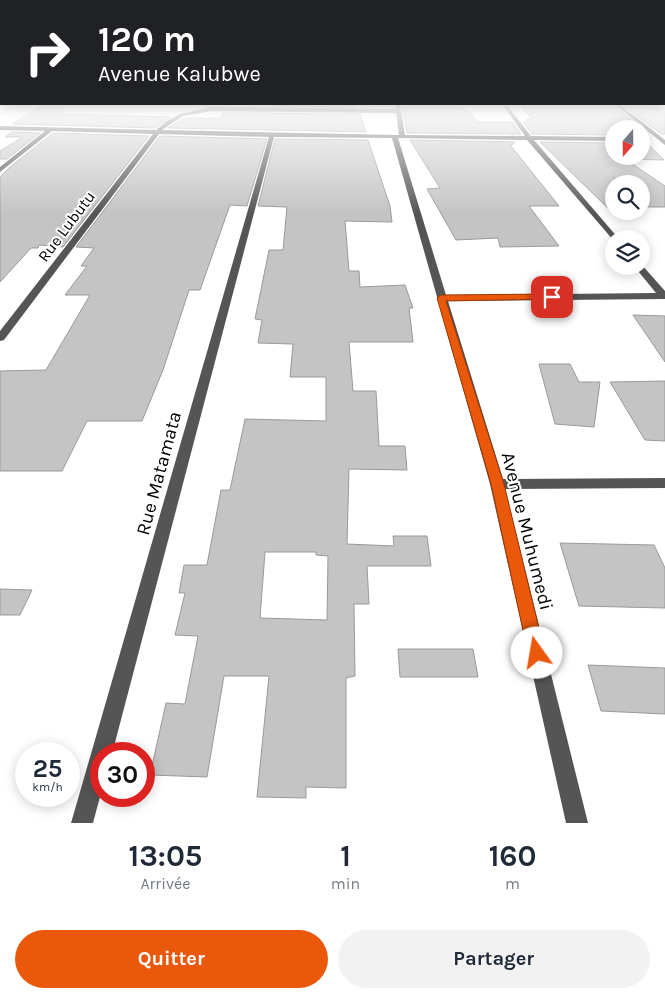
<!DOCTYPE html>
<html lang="fr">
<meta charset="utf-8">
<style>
:root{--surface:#fff;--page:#f2f2f3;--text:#1f2937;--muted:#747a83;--accent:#ea580c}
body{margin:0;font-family:Karla,sans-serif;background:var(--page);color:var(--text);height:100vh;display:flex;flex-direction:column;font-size:19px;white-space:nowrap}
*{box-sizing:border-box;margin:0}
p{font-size:16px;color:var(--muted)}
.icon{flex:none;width:28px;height:28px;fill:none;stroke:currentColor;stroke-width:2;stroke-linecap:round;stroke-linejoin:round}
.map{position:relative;height:823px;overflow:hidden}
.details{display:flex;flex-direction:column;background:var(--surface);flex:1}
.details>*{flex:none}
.top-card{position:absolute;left:0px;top:0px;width:665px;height:105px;box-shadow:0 2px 12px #0003;background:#202124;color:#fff;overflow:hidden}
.needle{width:32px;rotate:200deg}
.buttons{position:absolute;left:605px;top:120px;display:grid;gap:10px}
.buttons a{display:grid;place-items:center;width:45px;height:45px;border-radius:50%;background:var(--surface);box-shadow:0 2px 12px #0003;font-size:25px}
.speed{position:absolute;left:15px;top:742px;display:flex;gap:10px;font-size:25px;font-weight:700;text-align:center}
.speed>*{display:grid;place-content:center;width:65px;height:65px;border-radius:50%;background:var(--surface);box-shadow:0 2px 12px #0003;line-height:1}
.speed small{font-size:12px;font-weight:400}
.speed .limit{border:8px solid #d22;background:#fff;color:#111}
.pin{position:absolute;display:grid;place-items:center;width:42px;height:42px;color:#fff;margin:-21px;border-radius:10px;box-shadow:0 2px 8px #0006}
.me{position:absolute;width:55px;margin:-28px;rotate:347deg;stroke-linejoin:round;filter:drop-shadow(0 0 4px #0008)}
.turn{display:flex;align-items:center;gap:18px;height:105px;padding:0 15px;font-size:22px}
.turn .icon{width:65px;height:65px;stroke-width:2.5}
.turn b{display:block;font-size:35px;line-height:42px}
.eta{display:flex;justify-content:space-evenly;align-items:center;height:85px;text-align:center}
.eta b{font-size:30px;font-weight:700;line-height:35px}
.action{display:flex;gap:10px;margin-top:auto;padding:10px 15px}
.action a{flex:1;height:58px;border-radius:30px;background:var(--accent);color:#fff;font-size:20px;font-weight:700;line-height:58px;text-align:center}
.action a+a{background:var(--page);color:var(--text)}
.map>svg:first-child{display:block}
.building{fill:#c4c4c4;stroke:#999;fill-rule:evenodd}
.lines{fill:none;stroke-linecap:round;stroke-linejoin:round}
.minor{fill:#555;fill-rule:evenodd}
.route{fill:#ea580c;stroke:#983908}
.labels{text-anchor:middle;stroke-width:4;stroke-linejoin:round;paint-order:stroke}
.far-street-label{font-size:16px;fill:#000;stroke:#fff}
.street-label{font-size:19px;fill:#000;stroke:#fff}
</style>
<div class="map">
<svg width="665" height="823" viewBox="0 0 665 823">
<rect width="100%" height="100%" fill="#fff"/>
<g class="building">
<path d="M 46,104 L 62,104 L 63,114 L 171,117 L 155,128 L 12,124 Z"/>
<path d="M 273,104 L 356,104 L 357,107 L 272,106 Z"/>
<path d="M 402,104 L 461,104 L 464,111 L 469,111 L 478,122 L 513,122 L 521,134 L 407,133 Z"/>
<path d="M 541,104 L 612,104 L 649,135 L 641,135 L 641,129 L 614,129 L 614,135 L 532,134 L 523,122 L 528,122 L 526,119 L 532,119 L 521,106 L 543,105 Z"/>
<path d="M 622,104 L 665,104 L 665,134 L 661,134 Z"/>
<path d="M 223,113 L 360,114 L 366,132 L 168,128 L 184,118 L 220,118 Z"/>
<path d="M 12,132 L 40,133 L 7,159 L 0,159 L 0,151 L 23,137 L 5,137 Z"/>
<path d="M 53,133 L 149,136 L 63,247 L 39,245 L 38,248 L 31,248 L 0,282 L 0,177 L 10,167 Z"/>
<path d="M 160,136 L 267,139 L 247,206 L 230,205 L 200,290 L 189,290 L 163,370 L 142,421 L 87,421 L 62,471 L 0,471 L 0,371 L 46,370 L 90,295 L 65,295 L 87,266 L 81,266 L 94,248 L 76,247 Z"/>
<path d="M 641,137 L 664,160 L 625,159 L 665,186 L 665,207 L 644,207 L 641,204 L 641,184 L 621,184 L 614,177 L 614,214 L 540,142 L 614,143 L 614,156 L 641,156 Z"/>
<path d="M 275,139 L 368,140 L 390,206 L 392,222 L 345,221 L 349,271 L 359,271 L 360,287 L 405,285 L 413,308 L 409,308 L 413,342 L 349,342 L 353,391 L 376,391 L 379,446 L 405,446 L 407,470 L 349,469 L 347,544 L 394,546 L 393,536 L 427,536 L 431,566 L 367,566 L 369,604 L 354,604 L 355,676 L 346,678 L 346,788 L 306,787 L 306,798 L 257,797 L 269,676 L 224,676 L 207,777 L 150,775 L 166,703 L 185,704 L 198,636 L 175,635 L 185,593 L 179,593 L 184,565 L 207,565 L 221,490 L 230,490 L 245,419 L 326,421 L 326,377 L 290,377 L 293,344 L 258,343 L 262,320 L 255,319 L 269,250 L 283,250 L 287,207 L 258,206 ZM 265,552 L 316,552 L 316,555 L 328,556 L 327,620 L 260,618 Z"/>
<path d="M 410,140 L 515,142 L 511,146 L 559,206 L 529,206 L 559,246 L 500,247 L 498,238 L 456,240 L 427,189 L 440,188 Z"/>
<path d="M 633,315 L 665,316 L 665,362 Z"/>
<path d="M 539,364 L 570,364 L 579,382 L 600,382 L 594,427 L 555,424 Z"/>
<path d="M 665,381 L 665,441 L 645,440 L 610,382 Z"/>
<path d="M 560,543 L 654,545 L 665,568 L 665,608 L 579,606 Z"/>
<path d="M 0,589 L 32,590 L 20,615 L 0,615 Z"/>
<path d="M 398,649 L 473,649 L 478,677 L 400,677 Z"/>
<path d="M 588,665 L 665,668 L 665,714 L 601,711 Z"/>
</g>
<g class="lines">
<g class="minor">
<path d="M 396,104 L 400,104 L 405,135 L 525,136 L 502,104 L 506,104 L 531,136 L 614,137 L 614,141 L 534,140 L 619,239 L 614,239 L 614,241 L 527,140 L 398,138 L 446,295 L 656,293 L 634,266 L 641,266 L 641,264 L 665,291 L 665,299 L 448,301 L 503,479 L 665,478 L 665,488 L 505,489 L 588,823 L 566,823 L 490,484 L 392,138 L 274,137 L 112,754 L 101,754 L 101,793 L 93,823 L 71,823 L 269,137 L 159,134 L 4,340 L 0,341 L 0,331 L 153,134 L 52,131 L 0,172 L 0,167 L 45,131 L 0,130 L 0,126 L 156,130 L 167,121 L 180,114 L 211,107 L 396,109 ZM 211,111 L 396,113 L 399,135 L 162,130 L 183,116 Z"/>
<path d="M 614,104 L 619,104 L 665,140 L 665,145 Z"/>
</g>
</g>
<linearGradient id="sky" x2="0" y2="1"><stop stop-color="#8cadcc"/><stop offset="0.46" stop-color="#fff"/><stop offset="1" stop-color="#fff" stop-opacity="0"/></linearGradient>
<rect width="665" height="214" fill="url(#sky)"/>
<path class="route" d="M 552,294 L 555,295 L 555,299 L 446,301 L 504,484 L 545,653 L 543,659 L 537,661 L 531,659 L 528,653 L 491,484 L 437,298 L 441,295 Z"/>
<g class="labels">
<g class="far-street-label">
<text transform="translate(66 226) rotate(-53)" y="6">Rue Lubutu</text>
</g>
<g class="street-label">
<text transform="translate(158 473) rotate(-75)" y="7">Rue Matamata</text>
<text transform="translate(528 531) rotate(76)" y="7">Avenue Muhumedi</text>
</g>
</g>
</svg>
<div class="buttons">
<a><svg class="needle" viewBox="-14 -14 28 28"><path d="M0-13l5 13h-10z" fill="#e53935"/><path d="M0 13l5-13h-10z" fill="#747a83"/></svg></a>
<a><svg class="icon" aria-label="search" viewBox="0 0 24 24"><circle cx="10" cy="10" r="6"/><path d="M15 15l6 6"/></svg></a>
<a><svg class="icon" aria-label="layers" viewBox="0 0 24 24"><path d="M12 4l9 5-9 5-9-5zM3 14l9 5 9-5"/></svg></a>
</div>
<div class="speed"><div>25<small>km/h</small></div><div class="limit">30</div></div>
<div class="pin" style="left:552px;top:297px;background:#d93025"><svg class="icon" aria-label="arrive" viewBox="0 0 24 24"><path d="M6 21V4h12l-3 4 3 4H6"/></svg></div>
<svg class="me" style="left:537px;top:653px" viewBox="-20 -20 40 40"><circle r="19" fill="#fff"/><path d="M0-13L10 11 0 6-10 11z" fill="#ea580c"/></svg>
<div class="top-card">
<div class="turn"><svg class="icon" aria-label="right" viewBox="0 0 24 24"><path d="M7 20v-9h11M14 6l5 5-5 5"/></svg><div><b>120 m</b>Avenue Kalubwe</div></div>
</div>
</div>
<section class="details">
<div class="eta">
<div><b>13:05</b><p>Arrivée</p></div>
<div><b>1</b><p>min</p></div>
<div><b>160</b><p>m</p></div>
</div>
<div class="action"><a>Quitter</a><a>Partager</a></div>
</section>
